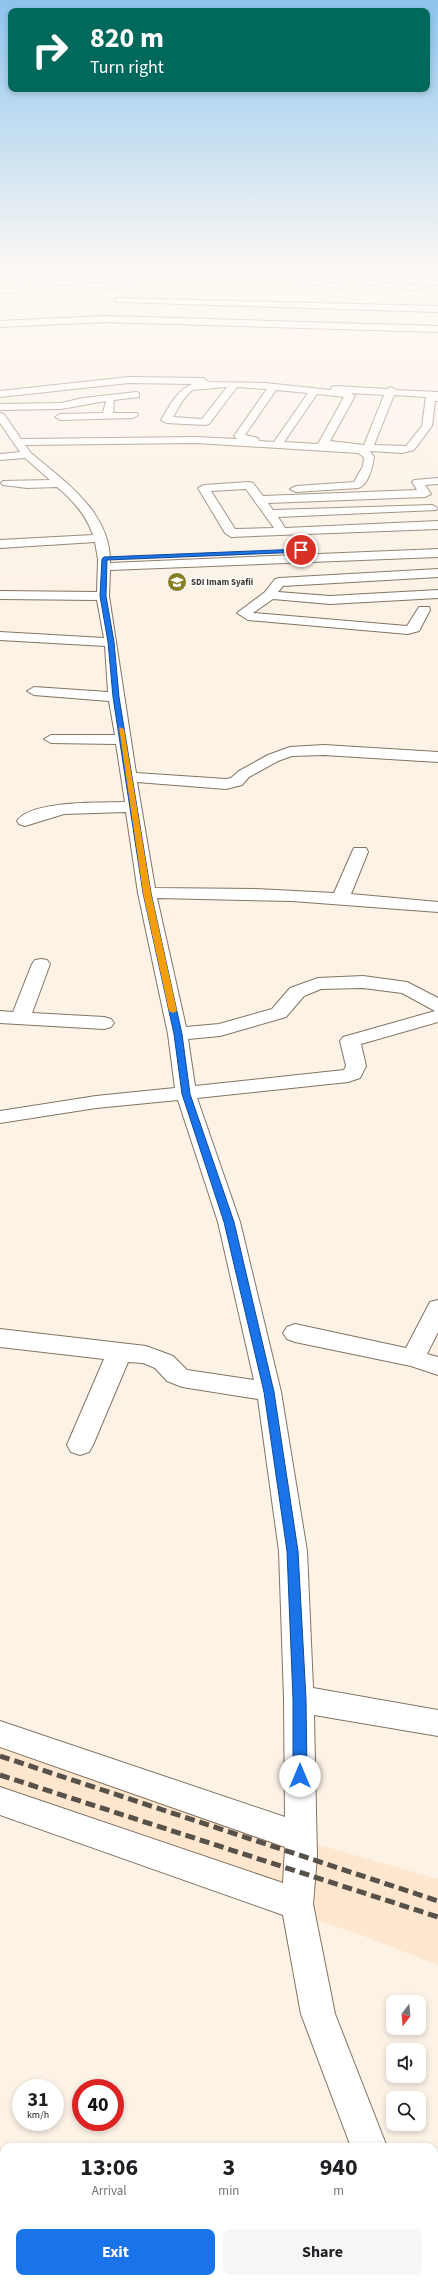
<!DOCTYPE html>
<style>
:root{--surface:#fff;--page:#f6f6f6;--text:#202124;--muted:#757577;--accent:#1a73e8}
body{margin:0;font-family:"Source Sans 3",sans-serif;background:var(--page);color:var(--text);height:100vh;display:flex;flex-direction:column;font-size:15px;white-space:nowrap}
*{box-sizing:border-box;margin:0}
p{font-size:13px;color:var(--muted)}
.icon{flex:none;width:22px;height:22px;fill:none;stroke:currentColor;stroke-width:2;stroke-linecap:round;stroke-linejoin:round}
.map{position:relative;flex:1;overflow:hidden}
.drawer{position:absolute;left:0px;top:2143px;width:438px;height:140px;display:flex;flex-direction:column;background:var(--surface);border-radius:12px 12px 0 0;box-shadow:0 2px 6px #0003}
.drawer>*{flex:none}
.hud{position:absolute;left:8px;top:8px;width:422px;height:84px;border-radius:8px;box-shadow:0 2px 6px #0003;background:#00695c;color:#fff;overflow:hidden}
.needle{width:26px;rotate:196deg}
.fabs{position:absolute;left:386px;top:1995px;display:grid;gap:8px}
.fabs a{display:grid;place-items:center;width:40px;height:40px;border-radius:8px;background:var(--surface);box-shadow:0 2px 6px #0003;font-size:20px}
.speed{position:absolute;left:12px;top:2079px;display:flex;gap:8px;font-size:20px;font-weight:700;text-align:center}
.speed>*{display:grid;place-content:center;width:52px;height:52px;border-radius:50%;background:var(--surface);box-shadow:0 2px 6px #0003;line-height:1}
.speed small{font-size:10px;font-weight:400}
.speed .limit{border:6px solid #d22;background:#fff;color:#111}
.pin{position:absolute;display:grid;place-items:center;width:34px;height:34px;color:#fff;margin:-17px;border:2px solid #fff;border-radius:50%;box-shadow:0 1px 4px #0007}
.me{position:absolute;width:44px;margin:-22px;rotate:0deg;stroke-linejoin:round;filter:drop-shadow(0 0 3px #0008)}
.turn{display:flex;align-items:center;gap:14px;height:84px;padding:0 16px;font-size:18px}
.turn .icon{width:52px;height:52px;stroke-width:2.5}
.turn b{display:block;font-size:28px;line-height:34px}
.eta{display:flex;justify-content:space-evenly;align-items:center;height:68px;text-align:center}
.eta b{font-size:24px;font-weight:700;line-height:28px}
.cta{display:flex;gap:8px;margin-top:auto;padding:8px 16px}
.cta a{flex:1;height:46px;border-radius:8px;background:var(--accent);color:#fff;font-size:16px;font-weight:700;line-height:46px;text-align:center}
.cta a+a{background:var(--page);color:var(--text)}
.map>svg:first-child{display:block}
.built{fill:#fee7ce}
.lines{fill:none;stroke-linecap:round;stroke-linejoin:round}
.minor-casing{stroke:#837463;stroke-width:2}
.minor{fill:#fff;fill-rule:evenodd}
.rail{stroke:#585149;stroke-width:5;stroke-dasharray:10 5;stroke-linecap:butt}
.route{fill:#1a73e8;stroke:#114b97}
.slow{fill:#f59e0b}
.labels{text-anchor:middle;stroke-width:3;stroke-linejoin:round;paint-order:stroke}
.far-poi-label{font-size:9px;font-weight:bold;fill:#413a33;stroke:#fff;text-anchor:start}
</style>
<div class="map">
<svg width="438" height="2283" viewBox="0 0 438 2283">
<rect width="100%" height="100%" fill="#fcf2e6"/>
<path class="built" d="M 0,1738 L 302,1840 L 438,1879 L 438,1965 L 361,1935 L 208,1885 L 0,1811 Z"/>
<g class="lines">
<g class="minor-casing">
<g id="minor">
<path d="M 370,272 L 435,281 L 438,281 L 438,284 L 413,290 L 359,283 L 355,281 L 359,279 L 413,286 L 422,284 L 373,276 L 369,274 Z"/>
<path d="M 32,275 L 36,277 L 33,279 L 140,286 L 144,288 L 140,290 L 22,282 L 18,292 L 0,293 L 0,289 L 12,288 L 16,276 Z"/>
<path d="M 267,275 L 345,285 L 349,287 L 345,289 L 270,279 L 267,279 Z"/>
<path d="M 116,298 L 438,306 L 438,312 L 119,302 L 116,302 Z"/>
<path d="M 106,316 L 438,326 L 438,332 L 106,322 L 0,327 L 0,321 Z"/>
<path d="M 129,377 L 204,378 L 208,382 L 265,383 L 331,390 L 332,387 L 335,386 L 387,389 L 391,387 L 396,390 L 438,392 L 438,401 L 435,401 L 432,426 L 414,450 L 402,453 L 370,451 L 374,457 C 373,466 368,486 358,488 L 296,492 L 290,489 L 296,486 L 354,482 L 363,466 L 364,457 L 358,453 L 196,443 L 25,445 L 31,453 C 65,482 111,512 110,563 L 438,549 L 438,557 L 110,570 L 109,596 L 136,773 L 226,779 L 231,778 L 239,771 L 268,755 L 290,747 L 324,745 L 438,752 L 438,762 L 324,755 L 292,756 L 278,761 L 249,777 L 242,785 L 226,789 L 137,782 L 155,888 L 256,889 L 334,893 L 352,852 L 354,848 L 366,848 L 368,852 L 351,894 L 438,902 L 438,912 L 292,901 L 157,898 L 186,1027 L 219,1024 L 272,1009 L 290,988 L 318,978 L 363,976 L 407,982 L 438,998 L 438,1022 L 361,1044 L 366,1066 L 360,1078 L 348,1082 L 197,1098 L 240,1222 L 281,1392 L 307,1551 L 313,1688 L 438,1710 L 438,1736 L 314,1715 L 317,1857 L 313,1904 L 335,2014 L 387,2147 L 351,2147 L 301,2014 L 283,1915 L 0,1815 L 0,1787 L 283,1883 L 285,1847 L 0,1747 L 0,1721 L 285,1817 L 284,1699 L 279,1551 L 258,1399 L 182,1387 L 167,1381 L 155,1368 L 143,1363 L 128,1362 L 93,1445 L 89,1452 L 80,1455 L 71,1452 L 67,1445 L 104,1359 L 0,1347 L 0,1329 L 146,1346 L 173,1356 L 187,1370 L 254,1380 L 218,1222 L 178,1100 L 96,1108 L 0,1123 L 0,1111 L 96,1096 L 175,1088 L 168,1034 L 138,893 L 126,812 L 64,814 L 25,826 L 19,824 L 17,821 C 31,800 101,803 125,802 L 116,744 L 51,743 L 44,739 L 51,735 L 115,735 L 109,701 L 34,695 L 27,691 L 34,687 L 108,692 L 105,646 L 0,640 L 0,632 L 104,638 L 97,600 L 0,599 L 0,591 L 97,592 L 98,559 L 95,542 L 0,548 L 0,540 L 93,535 C 86,515 74,501 57,487 L 27,488 L 3,485 L 1,483 L 3,481 L 50,480 L 25,458 L 0,460 L 0,454 L 20,452 L 0,423 L 0,413 L 4,414 L 21,439 L 196,437 L 237,439 L 234,436 L 267,389 L 237,387 L 209,424 L 205,425 L 166,423 L 161,420 C 170,406 177,389 193,384 L 129,383 L 0,397 L 0,391 ZM 227,387 L 202,419 L 173,417 L 183,400 L 192,390 ZM 276,390 L 308,393 L 274,442 L 259,441 L 258,438 L 245,435 ZM 351,393 L 384,395 L 364,445 L 330,441 L 355,396 ZM 317,394 L 344,397 L 318,444 L 284,442 ZM 394,395 L 426,397 L 422,426 L 406,446 L 374,445 ZM 363,988 L 402,993 L 435,1011 L 343,1037 L 340,1041 L 346,1066 L 344,1070 L 195,1086 L 188,1039 L 220,1036 L 286,1017 L 304,996 L 321,989 Z"/>
<path d="M 136,392 L 139,393 L 139,397 L 114,400 L 113,413 L 137,413 L 138,415 L 133,418 L 60,420 L 55,417 L 60,414 L 103,413 L 106,401 L 61,409 L 0,410 L 0,404 L 61,403 L 83,398 Z"/>
<path d="M 438,478 L 438,484 L 425,485 L 431,494 L 425,497 L 268,503 L 273,510 L 432,505 L 438,508 L 436,510 L 278,517 L 285,528 L 438,521 L 438,529 L 231,537 L 225,533 L 198,488 L 204,485 L 249,482 L 253,483 L 263,496 L 417,490 L 412,482 L 414,480 ZM 246,489 L 274,528 L 235,529 L 211,491 Z"/>
<path d="M 438,569 L 438,577 L 283,586 L 278,592 L 330,596 L 438,590 L 438,598 L 330,604 L 273,599 L 253,613 L 407,626 L 419,607 L 429,607 L 430,610 L 419,631 L 408,634 L 248,620 L 237,613 L 265,592 L 275,579 L 279,578 Z"/>
<path d="M 41,959 L 47,960 L 50,964 L 32,1013 L 104,1017 L 111,1019 L 114,1023 L 111,1027 L 104,1029 L 0,1023 L 0,1011 L 13,1012 L 32,964 L 35,960 Z"/>
<path d="M 438,1300 L 438,1332 L 427,1354 L 438,1357 L 438,1375 L 411,1366 L 295,1342 L 287,1339 L 283,1333 L 287,1327 L 295,1324 L 406,1348 L 430,1302 Z"/>
<path d="M 434,2274 L 437,2283 L 399,2283 L 398,2279 L 434,2279 Z"/>
<path d="M 142,2279 L 180,2279 L 182,2283 L 144,2283 Z"/>
<path d="M 247,2279 L 293,2279 L 291,2283 L 245,2283 Z"/>
</g>
</g>
<use href="#minor" class="minor"/>
<g class="rail">
<path d="M 0,1756 L 438,1901"/>
<path d="M 0,1775 L 438,1917"/>
</g>
</g>
<linearGradient id="sky" x2="0" y2="1"><stop stop-color="#8dc4ee"/><stop offset="0.46" stop-color="#fef9f4"/><stop offset="1" stop-color="#fef9f4" stop-opacity="0"/></linearGradient>
<rect width="438" height="591" fill="url(#sky)"/>
<path class="route" d="M 301,549 L 303,552 L 107,560 L 106,596 L 114,642 L 119,697 L 151,893 L 182,1034 L 190,1094 L 234,1222 L 274,1392 L 298,1551 L 306,1699 L 307,1776 L 305,1780 L 300,1782 L 295,1780 L 293,1776 L 293,1699 L 287,1551 L 264,1392 L 224,1222 L 182,1094 L 174,1034 L 143,893 L 113,697 L 108,642 L 100,596 L 102,559 L 104,557 Z"/>
<path class="slow" d="M 119,727 L 124,729 L 151,893 L 177,1011 L 173,1013 L 169,1011 L 143,893 Z"/>
<defs>
<g id="school-disc" transform="scale(1)"><circle r="9.5" fill="#857f26" stroke="#fff"/><path d="M0-5L7-2L0 1L-7-2ZM-4 1L0 2.5L4 1V4Q0 6-4 4Z" fill="#fff"/></g>
</defs>
<g fill-rule="evenodd">
<use href="#school-disc" x="177" y="582"/>
</g>
<g class="labels">
<g class="far-poi-label">
<text x="191" y="585">SDI Imam Syafii</text>
</g>
</g>
</svg>
<div class="fabs">
<a><svg class="needle" viewBox="-14 -14 28 28"><path d="M0-13l5 13h-10z" fill="#e53935"/><path d="M0 13l5-13h-10z" fill="#757577"/></svg></a>
<a><svg class="icon" aria-label="sound" viewBox="0 0 24 24"><path d="M4 9h4l5-4v14l-5-4H4zM17 9q2 3 0 6"/></svg></a>
<a><svg class="icon" aria-label="search" viewBox="0 0 24 24"><circle cx="10" cy="10" r="6"/><path d="M15 15l6 6"/></svg></a>
</div>
<div class="speed"><div>31<small>km/h</small></div><div class="limit">40</div></div>
<div class="pin" style="left:301px;top:550px;background:#d93025"><svg class="icon" aria-label="arrive" viewBox="0 0 24 24"><path d="M6 21V4h12l-3 4 3 4H6"/></svg></div>
<svg class="me" style="left:300px;top:1776px" viewBox="-20 -20 40 40"><circle r="19" fill="#fff"/><path d="M0-13L10 11 0 6-10 11z" fill="#1a73e8"/></svg>
<div class="hud">
<div class="turn"><svg class="icon" aria-label="right" viewBox="0 0 24 24"><path d="M7 20v-9h11M14 6l5 5-5 5"/></svg><div><b>820 m</b>Turn right</div></div>
</div>
<section class="drawer">
<div class="eta">
<div><b>13:06</b><p>Arrival</p></div>
<div><b>3</b><p>min</p></div>
<div><b>940</b><p>m</p></div>
</div>
<div class="cta"><a>Exit</a><a>Share</a></div>
</section>
</div>
